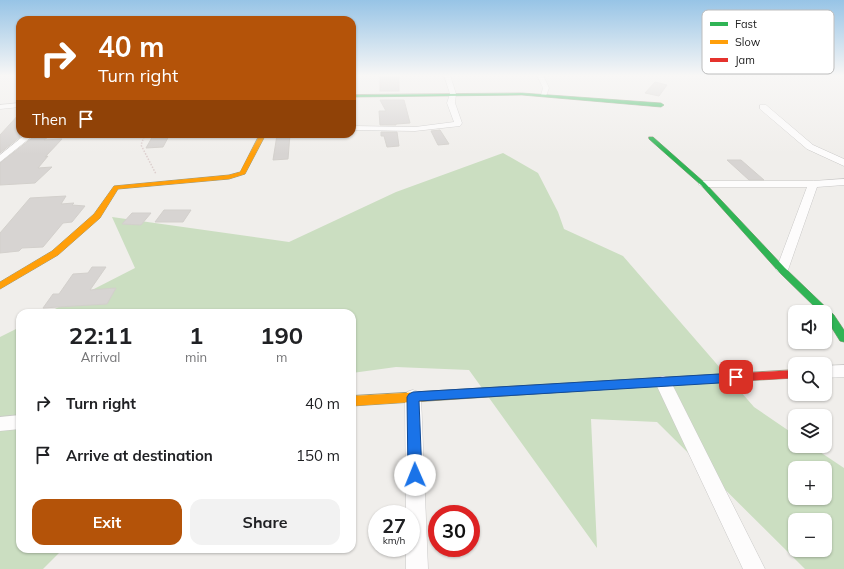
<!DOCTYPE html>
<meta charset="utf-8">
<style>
:root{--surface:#fff;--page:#f2f2f2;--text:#202124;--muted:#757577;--accent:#b45309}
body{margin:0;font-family:Mulish,sans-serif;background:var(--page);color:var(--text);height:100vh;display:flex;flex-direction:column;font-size:15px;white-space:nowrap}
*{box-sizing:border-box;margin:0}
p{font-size:13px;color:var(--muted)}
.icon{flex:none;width:22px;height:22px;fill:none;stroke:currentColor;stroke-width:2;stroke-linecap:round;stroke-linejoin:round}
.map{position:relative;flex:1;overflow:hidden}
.drawer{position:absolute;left:16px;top:309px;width:340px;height:244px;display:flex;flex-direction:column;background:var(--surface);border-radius:12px;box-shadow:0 1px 3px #0004}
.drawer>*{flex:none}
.top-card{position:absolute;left:16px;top:16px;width:340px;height:122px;border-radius:12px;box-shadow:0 1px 3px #0004;background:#b45309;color:#fff;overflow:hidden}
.buttons{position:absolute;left:788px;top:305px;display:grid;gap:8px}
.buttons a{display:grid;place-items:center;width:44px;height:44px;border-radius:8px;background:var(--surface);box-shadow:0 1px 3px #0004;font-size:20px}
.speed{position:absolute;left:368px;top:505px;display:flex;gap:8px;font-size:20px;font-weight:700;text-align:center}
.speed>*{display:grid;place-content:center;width:52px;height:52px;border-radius:50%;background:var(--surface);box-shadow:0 1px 3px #0004;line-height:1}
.speed small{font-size:10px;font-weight:400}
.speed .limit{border:6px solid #d22;background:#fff;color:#111}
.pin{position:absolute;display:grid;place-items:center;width:34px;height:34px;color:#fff;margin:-17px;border-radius:8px;box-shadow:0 2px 6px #0006}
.me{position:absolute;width:44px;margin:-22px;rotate:359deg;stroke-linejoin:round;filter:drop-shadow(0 0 3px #0008)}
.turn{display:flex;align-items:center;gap:14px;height:84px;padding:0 16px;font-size:18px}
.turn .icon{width:52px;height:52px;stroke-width:2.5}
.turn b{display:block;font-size:28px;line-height:34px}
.then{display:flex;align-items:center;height:38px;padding:0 16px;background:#0003;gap:8px;font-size:15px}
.eta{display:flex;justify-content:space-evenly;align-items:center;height:68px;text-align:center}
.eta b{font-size:24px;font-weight:700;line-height:28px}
.action{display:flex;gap:8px;margin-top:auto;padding:8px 16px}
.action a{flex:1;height:46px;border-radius:12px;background:var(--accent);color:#fff;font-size:16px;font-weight:700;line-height:46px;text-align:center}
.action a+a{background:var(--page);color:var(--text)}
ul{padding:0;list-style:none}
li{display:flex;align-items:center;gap:12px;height:52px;padding:0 16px}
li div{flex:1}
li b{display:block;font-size:15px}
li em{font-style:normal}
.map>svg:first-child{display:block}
.forest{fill:#cbdec1;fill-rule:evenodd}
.building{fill:#d7d4d2;stroke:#d3d0cc}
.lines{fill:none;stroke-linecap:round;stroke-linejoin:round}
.street-casing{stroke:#c9c8c7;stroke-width:1}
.fast-casing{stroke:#999a82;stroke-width:1}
.slow-casing{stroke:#999a82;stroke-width:1}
.jam-casing{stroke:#999a82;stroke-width:1}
.path{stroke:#dccecd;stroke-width:1.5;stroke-dasharray:1.5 1.5;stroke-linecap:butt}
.street{fill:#fdfcfc;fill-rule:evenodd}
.fast{fill:#30b455;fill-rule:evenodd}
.slow{fill:#ff9f0a;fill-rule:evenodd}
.jam{fill:#e5322d;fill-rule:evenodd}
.route{fill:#1a73e8;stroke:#114b97}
.key{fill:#fff;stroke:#bdbdbd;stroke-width:1}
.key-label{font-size:11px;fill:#222}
</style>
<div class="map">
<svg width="844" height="569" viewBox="0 0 844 569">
<rect width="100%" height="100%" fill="#f0eeeb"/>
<g class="forest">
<path d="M 503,153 L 538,173 L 558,212 L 564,229 L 623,256 L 754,407 L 795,435 L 795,446 L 811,446 L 844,468 L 844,569 L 805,569 L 657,422 L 591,419 L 597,548 L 469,370 L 396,367 L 352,373 L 352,313 L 47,313 L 135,268 L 112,217 L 289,242 L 396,192 ZM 795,468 L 825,468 L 825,498 L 795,498 ZM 795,520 L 825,520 L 825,550 L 795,550 Z"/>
<path d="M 20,327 L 20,549 L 63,549 L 43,569 L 0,569 L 0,337 Z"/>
</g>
<g class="building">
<rect x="380" y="75" width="19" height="16"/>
<path d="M 655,82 L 667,85 L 659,96 L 645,93 Z"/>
<path d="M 380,100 L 404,100 L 410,123 L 396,124 L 396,125 L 380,125 L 379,111 L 386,111 Z"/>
<path d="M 20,113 L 20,137 L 0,153 L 0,135 Z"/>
<path d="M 440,130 L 449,144 L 438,145 L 431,131 Z"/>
<path d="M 381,132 L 397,132 L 399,146 L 387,147 L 384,136 L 381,136 Z"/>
<path d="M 154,134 L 170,134 L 163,147 L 146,148 Z"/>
<path d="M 290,134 L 288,159 L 273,160 L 277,135 Z"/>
<path d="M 48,137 L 44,140 L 62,139 L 45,157 L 48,156 L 38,168 L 52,167 L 35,183 L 0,185 L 0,163 L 32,138 Z"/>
<path d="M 727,160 L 741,160 L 764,180 L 749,180 Z"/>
<path d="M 66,196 L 61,204 L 74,203 L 72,205 L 85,206 L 72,222 L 63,223 L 43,247 L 22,248 L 19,251 L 0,253 L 0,233 L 30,198 Z"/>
<path d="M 164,210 L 191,210 L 183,222 L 155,222 Z"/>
<path d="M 132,213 L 151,213 L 141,225 L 122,224 Z"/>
<path d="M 92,267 L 106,267 L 90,290 L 116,288 L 107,304 L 43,308 L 53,294 L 59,294 L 73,274 L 88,273 Z"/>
</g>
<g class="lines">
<g class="street-casing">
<g id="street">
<path d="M 444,75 L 450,75 L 456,94 L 455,103 L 462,123 L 460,126 L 415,131 L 352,130 L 352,126 L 415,127 L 454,122 L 447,103 L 450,94 Z"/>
<path d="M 537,75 L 543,75 L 549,88 L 546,96 L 541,95 L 543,88 Z"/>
<path d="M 20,103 L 20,107 L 0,109 L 0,105 Z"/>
<path d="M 760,105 L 766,105 L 813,145 L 844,159 L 844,166 L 807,149 L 760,109 Z"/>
<path d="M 26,134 L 35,134 L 0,162 L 0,155 Z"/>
<path d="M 844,179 L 844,185 L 817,187 L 788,270 L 782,274 L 776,270 L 807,187 L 703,187 L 698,184 L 703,181 L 813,181 Z"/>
<path d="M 844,365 L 844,377 L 825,378 L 825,366 Z"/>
<path d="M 663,376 L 669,378 L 671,382 L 765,569 L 743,569 L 655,382 L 657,378 Z"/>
<path d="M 413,390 L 419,392 L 421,397 L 428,569 L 406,569 L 406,548 L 411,548 L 411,514 L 406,514 L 405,397 L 407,392 Z"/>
<path d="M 20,415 L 20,429 L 0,431 L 0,417 Z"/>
</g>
</g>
<g class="fast-casing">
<g id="fast">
<path d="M 522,93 L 661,103 L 664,105 L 661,107 L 522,95 L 352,97 L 352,95 Z"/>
<path d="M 649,137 L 653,137 L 705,183 L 785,268 L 834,315 L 844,330 L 844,342 L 840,341 L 825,317 L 825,312 L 820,312 L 779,272 L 701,185 L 649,139 Z"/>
</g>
</g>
<g class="slow-casing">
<g id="slow">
<path d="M 260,134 L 266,134 L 245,174 L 229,179 L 118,189 L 100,218 L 58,255 L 0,289 L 0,282 L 52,251 L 94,214 L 114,186 L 229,175 L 240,172 Z"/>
<path d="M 656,378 L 660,379 L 662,382 L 660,385 L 656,386 L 352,406 L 352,396 Z"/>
</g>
</g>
<g class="jam-casing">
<path id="jam" d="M 795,370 L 795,378 L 656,386 L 652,385 L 650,382 L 652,379 L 656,378 Z"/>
</g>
<path class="path" d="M 145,134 L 141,145 L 156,174"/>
<use href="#street" class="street"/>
<use href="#fast" class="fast"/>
<use href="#slow" class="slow"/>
<use href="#jam" class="jam"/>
</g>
<linearGradient id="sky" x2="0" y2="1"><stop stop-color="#97c4e6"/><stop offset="0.49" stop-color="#f8f7f6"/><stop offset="1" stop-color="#f8f7f6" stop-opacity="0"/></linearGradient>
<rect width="844" height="154" fill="url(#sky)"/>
<path class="route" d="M 736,373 L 740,374 L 742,377 L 740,380 L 736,382 L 419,401 L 422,475 L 420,479 L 415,481 L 410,479 L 408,475 L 407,397 L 409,394 L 413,392 Z"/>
<rect x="702" y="10" width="132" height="64" rx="6" class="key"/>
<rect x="710" y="22" width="18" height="4" fill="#30b455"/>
<rect x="710" y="40" width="18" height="4" fill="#ff9f0a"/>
<rect x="710" y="58" width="18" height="4" fill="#e5322d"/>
<g class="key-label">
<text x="735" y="28">Fast</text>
<text x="735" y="46">Slow</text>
<text x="735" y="64">Jam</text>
</g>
</svg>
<div class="buttons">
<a><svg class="icon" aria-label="sound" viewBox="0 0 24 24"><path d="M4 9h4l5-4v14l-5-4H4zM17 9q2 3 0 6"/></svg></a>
<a><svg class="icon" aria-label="search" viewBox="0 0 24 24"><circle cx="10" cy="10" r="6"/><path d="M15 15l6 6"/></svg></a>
<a><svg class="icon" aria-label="layers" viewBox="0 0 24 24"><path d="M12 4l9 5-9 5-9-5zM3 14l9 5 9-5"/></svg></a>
<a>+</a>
<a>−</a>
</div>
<div class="speed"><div>27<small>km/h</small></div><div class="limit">30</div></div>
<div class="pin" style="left:736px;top:377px;background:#d93025"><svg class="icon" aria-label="arrive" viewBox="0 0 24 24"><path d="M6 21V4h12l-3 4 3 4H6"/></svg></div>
<svg class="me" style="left:415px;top:475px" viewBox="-20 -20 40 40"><circle r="19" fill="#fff"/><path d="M0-13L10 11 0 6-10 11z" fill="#1a73e8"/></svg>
<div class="top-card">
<div class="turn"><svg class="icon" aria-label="right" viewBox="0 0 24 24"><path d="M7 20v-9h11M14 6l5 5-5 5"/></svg><div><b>40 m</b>Turn right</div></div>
<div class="then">Then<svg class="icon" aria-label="arrive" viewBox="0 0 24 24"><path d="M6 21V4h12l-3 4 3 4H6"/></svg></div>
</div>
<section class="drawer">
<div class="eta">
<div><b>22:11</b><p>Arrival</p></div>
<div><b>1</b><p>min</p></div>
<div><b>190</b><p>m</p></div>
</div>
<ul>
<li><svg class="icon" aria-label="right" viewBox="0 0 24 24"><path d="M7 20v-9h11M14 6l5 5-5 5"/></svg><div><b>Turn right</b></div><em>40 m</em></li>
<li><svg class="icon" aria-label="arrive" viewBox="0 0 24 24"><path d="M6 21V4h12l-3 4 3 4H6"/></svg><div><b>Arrive at destination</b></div><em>150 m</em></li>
</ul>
<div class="action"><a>Exit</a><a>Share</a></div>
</section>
</div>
